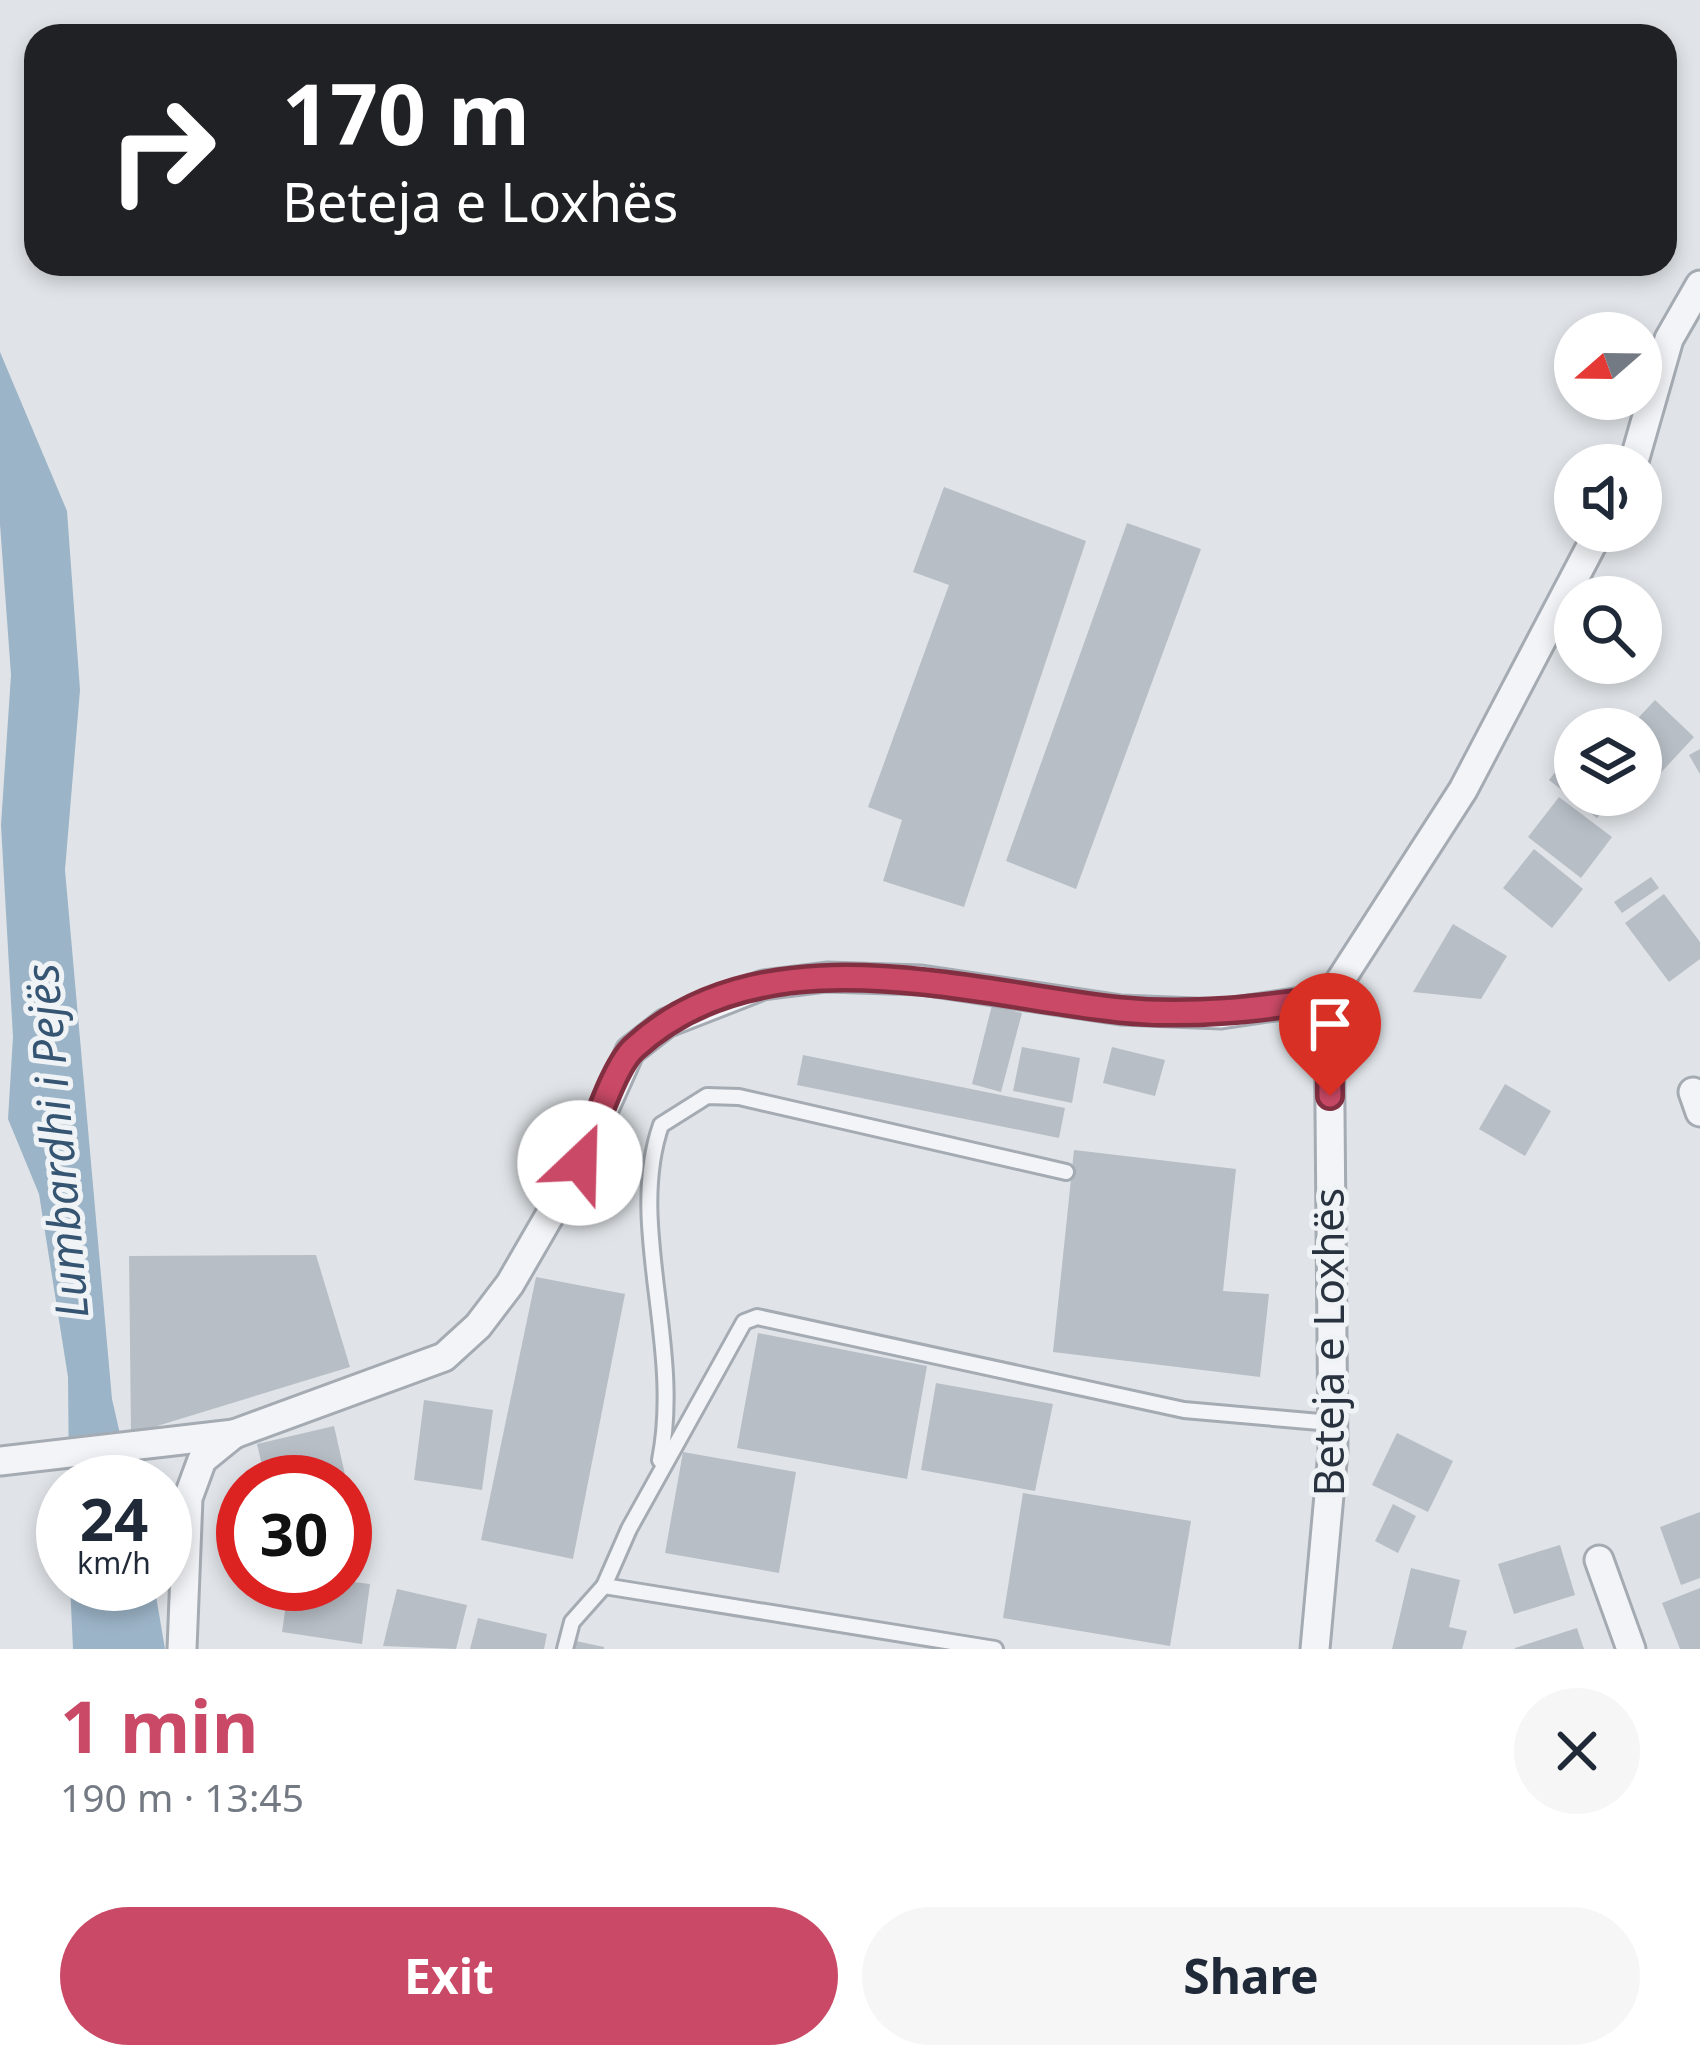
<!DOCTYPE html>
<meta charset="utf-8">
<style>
:root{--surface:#fff;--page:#f6f6f7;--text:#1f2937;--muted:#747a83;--accent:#c94966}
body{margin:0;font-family:"Noto Sans",sans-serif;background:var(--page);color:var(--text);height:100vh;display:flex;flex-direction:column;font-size:45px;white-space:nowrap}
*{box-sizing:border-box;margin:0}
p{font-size:39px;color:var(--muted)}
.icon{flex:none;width:66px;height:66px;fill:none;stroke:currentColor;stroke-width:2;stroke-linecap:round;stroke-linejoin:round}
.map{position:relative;height:1649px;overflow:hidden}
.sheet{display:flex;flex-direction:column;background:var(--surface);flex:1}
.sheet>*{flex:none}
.guide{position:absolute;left:24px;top:24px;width:1653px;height:252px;border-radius:36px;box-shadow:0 6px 18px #0003;background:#202124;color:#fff;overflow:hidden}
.needle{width:78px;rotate:250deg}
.fabs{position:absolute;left:1554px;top:312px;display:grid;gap:24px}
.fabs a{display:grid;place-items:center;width:108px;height:108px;border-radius:50%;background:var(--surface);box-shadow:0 6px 18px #0003;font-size:60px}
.speed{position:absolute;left:36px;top:1455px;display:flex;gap:24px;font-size:60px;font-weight:700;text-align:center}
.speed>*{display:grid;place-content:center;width:156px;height:156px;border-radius:50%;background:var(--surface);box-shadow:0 6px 18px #0003;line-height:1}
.speed small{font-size:30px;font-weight:400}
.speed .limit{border:18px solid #d22;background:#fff;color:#111}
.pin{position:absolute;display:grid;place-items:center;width:102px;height:102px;color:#fff;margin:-123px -51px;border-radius:50% 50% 50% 0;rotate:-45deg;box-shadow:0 0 12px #0007}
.pin .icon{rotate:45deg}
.me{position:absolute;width:132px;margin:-66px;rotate:24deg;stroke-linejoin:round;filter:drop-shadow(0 0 9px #0008)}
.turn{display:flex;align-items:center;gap:42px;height:252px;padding:0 60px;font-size:54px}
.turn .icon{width:156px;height:156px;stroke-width:2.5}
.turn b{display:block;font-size:84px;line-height:102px}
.round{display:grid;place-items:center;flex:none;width:126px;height:126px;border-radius:63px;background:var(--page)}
.summary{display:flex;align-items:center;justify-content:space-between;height:204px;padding:0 60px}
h1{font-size:72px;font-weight:700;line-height:90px;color:var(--accent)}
.button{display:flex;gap:24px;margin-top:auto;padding:24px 60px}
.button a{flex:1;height:138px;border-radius:72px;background:var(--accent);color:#fff;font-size:48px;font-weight:700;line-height:138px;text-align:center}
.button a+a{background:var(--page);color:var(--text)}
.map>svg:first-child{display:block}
.water{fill:#9cb4c7}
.building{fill:#b7bec5}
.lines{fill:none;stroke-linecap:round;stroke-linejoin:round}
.service-casing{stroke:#a5abb2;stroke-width:20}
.minor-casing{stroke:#a5abb2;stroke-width:33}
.service{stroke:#f3f4f7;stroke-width:14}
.minor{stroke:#f3f4f7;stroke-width:27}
.route-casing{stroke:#832f42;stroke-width:30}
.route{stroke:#c94966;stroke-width:21}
.labels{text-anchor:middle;stroke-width:10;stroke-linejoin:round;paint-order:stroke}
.street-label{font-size:42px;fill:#29333f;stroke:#eff3f6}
.water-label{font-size:45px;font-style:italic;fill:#355572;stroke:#eff3f6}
</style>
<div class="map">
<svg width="1700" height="1649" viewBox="0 0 1700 1649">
<rect width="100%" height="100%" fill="#e0e4e8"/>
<g class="water">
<path d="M 0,352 L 67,511 L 80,690 L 65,870 L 112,1399 L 131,1482 L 69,1482 L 68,1377 L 39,1194 L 8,1119 L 13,1037 L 1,825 L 11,675 L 0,524 Z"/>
<path d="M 70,1584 L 154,1584 L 165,1649 L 73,1649 Z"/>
</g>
<g class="building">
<path d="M 944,487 L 1086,541 L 964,907 L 883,881 L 902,820 L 868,807 L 949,585 L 913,572 Z"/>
<path d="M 1127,523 L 1201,549 L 1076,889 L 1006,861 Z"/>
<path d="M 1655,700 L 1694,737 L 1655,779 L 1641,767 L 1641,729 L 1628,729 Z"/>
<path d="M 1575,747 L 1575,795 L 1615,795 L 1597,818 L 1549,780 Z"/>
<path d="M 1700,749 L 1700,774 L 1689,755 Z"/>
<path d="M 1559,797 L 1612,837 L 1581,878 L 1528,837 Z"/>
<path d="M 1534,849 L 1583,889 L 1552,928 L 1503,888 Z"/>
<path d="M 1651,877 L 1659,888 L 1622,913 L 1614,902 Z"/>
<path d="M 1664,894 L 1700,942 L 1700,959 L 1669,982 L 1625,923 Z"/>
<path d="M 1453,924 L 1507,956 L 1481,999 L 1413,992 Z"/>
<path d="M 992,1005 L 1022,1013 L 1001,1092 L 972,1084 Z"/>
<path d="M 1022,1047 L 1080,1058 L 1072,1103 L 1013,1091 Z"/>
<path d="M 1112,1047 L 1165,1060 L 1155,1096 L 1103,1083 Z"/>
<path d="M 803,1055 L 1065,1108 L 1059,1138 L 797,1085 Z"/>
<path d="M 1505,1084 L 1551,1111 L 1525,1156 L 1479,1129 Z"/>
<path d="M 1074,1150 L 1236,1169 L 1223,1291 L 1269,1294 L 1260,1377 L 1053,1352 Z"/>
<path d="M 316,1255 L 350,1367 L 131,1434 L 129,1256 Z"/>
<path d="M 536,1277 L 625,1294 L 573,1559 L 481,1540 Z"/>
<path d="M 758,1333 L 927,1366 L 907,1479 L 737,1448 Z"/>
<path d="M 936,1383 L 1053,1404 L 1035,1491 L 921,1470 Z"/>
<path d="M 424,1400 L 493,1410 L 482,1490 L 414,1480 Z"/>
<path d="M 334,1426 L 346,1479 L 266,1482 L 257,1444 Z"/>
<path d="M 1397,1433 L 1453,1461 L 1428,1512 L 1372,1485 Z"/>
<path d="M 683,1452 L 796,1472 L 779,1573 L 665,1553 Z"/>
<path d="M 1023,1493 L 1191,1521 L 1170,1646 L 1003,1618 Z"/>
<path d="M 1393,1504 L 1416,1516 L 1398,1553 L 1375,1541 Z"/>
<path d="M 1700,1512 L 1700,1578 L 1681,1585 L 1660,1527 Z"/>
<path d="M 1560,1545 L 1575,1595 L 1514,1614 L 1498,1564 Z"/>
<path d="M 1411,1568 L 1460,1580 L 1449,1627 L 1467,1631 L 1462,1649 L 1392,1649 Z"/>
<path d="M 345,1581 L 370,1584 L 362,1644 L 282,1632 L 289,1584 Z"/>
<path d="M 1700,1588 L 1700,1649 L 1680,1649 L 1662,1603 Z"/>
<path d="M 397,1589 L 467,1605 L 456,1649 L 383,1646 Z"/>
<path d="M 478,1618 L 547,1634 L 544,1649 L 470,1649 Z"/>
<path d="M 1577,1628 L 1584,1649 L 1515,1649 L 1515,1648 Z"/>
<path d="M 576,1641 L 604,1647 L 604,1649 L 574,1649 Z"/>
</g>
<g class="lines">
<g class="service-casing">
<g id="service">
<path d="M 660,1460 C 683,1345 626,1225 661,1125 L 707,1096 L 739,1097 L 1066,1172"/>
<path d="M 604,1586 L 629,1529 L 744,1322 L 757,1317 L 1184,1410 L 1331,1423"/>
<path d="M 565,1649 L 572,1622 L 604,1586 L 995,1649"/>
</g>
</g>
<g class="minor-casing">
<g id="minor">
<path d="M 1633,465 L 1669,339 L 1700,285"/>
<path d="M 1693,1092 L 1700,1112"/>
<path d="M 0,1461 L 234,1434"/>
<path d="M 1599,1560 L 1631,1649"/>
<path d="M 182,1649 L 188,1498 L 202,1460 L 234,1434 L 444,1357 L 478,1326 L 510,1284 L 580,1163 L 630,1051 L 666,1023 L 763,985 L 827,977 L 921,980 L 1121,1010 L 1221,1014 L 1329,998"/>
<path d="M 1315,1649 L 1333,1451 L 1329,998 L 1463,790 L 1599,531"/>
</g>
</g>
<use href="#service" class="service"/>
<use href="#minor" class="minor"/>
</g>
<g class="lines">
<g class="route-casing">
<path id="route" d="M 580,1163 C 593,1134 613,1067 634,1048 C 763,929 968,993 1120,1010 C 1191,1017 1259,1009 1329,998 L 1330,1096"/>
</g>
<use href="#route" class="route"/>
</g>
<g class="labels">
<g class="street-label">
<text transform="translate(1329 1342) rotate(-90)" y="15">Beteja e Loxhës</text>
</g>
<g class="water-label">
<text transform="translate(57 1141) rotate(-95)" y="16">Lumbardhi i Pejës</text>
</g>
</g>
</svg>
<div class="fabs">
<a><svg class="needle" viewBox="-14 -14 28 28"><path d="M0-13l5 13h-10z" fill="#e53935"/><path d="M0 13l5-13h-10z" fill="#747a83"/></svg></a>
<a><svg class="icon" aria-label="sound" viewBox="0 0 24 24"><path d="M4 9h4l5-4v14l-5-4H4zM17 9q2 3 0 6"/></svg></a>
<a><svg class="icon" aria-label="search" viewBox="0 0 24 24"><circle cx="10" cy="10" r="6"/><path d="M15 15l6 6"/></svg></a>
<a><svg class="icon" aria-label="layers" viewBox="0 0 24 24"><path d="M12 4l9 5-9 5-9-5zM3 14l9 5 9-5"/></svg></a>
</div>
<div class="speed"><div>24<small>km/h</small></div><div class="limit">30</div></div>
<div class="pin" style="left:1330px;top:1096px;background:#d93025"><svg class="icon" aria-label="arrive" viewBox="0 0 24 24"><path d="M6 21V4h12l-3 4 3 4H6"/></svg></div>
<svg class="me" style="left:580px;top:1163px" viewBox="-20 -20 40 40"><circle r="19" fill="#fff"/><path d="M0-13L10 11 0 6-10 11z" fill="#c94966"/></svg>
<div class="guide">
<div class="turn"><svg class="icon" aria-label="right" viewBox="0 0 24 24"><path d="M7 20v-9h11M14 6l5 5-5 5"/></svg><div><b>170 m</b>Beteja e Loxhës</div></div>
</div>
</div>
<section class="sheet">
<div class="summary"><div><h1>1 min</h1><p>190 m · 13:45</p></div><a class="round"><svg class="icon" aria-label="close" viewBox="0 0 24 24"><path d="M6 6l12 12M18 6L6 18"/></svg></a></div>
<div class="button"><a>Exit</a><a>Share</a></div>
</section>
